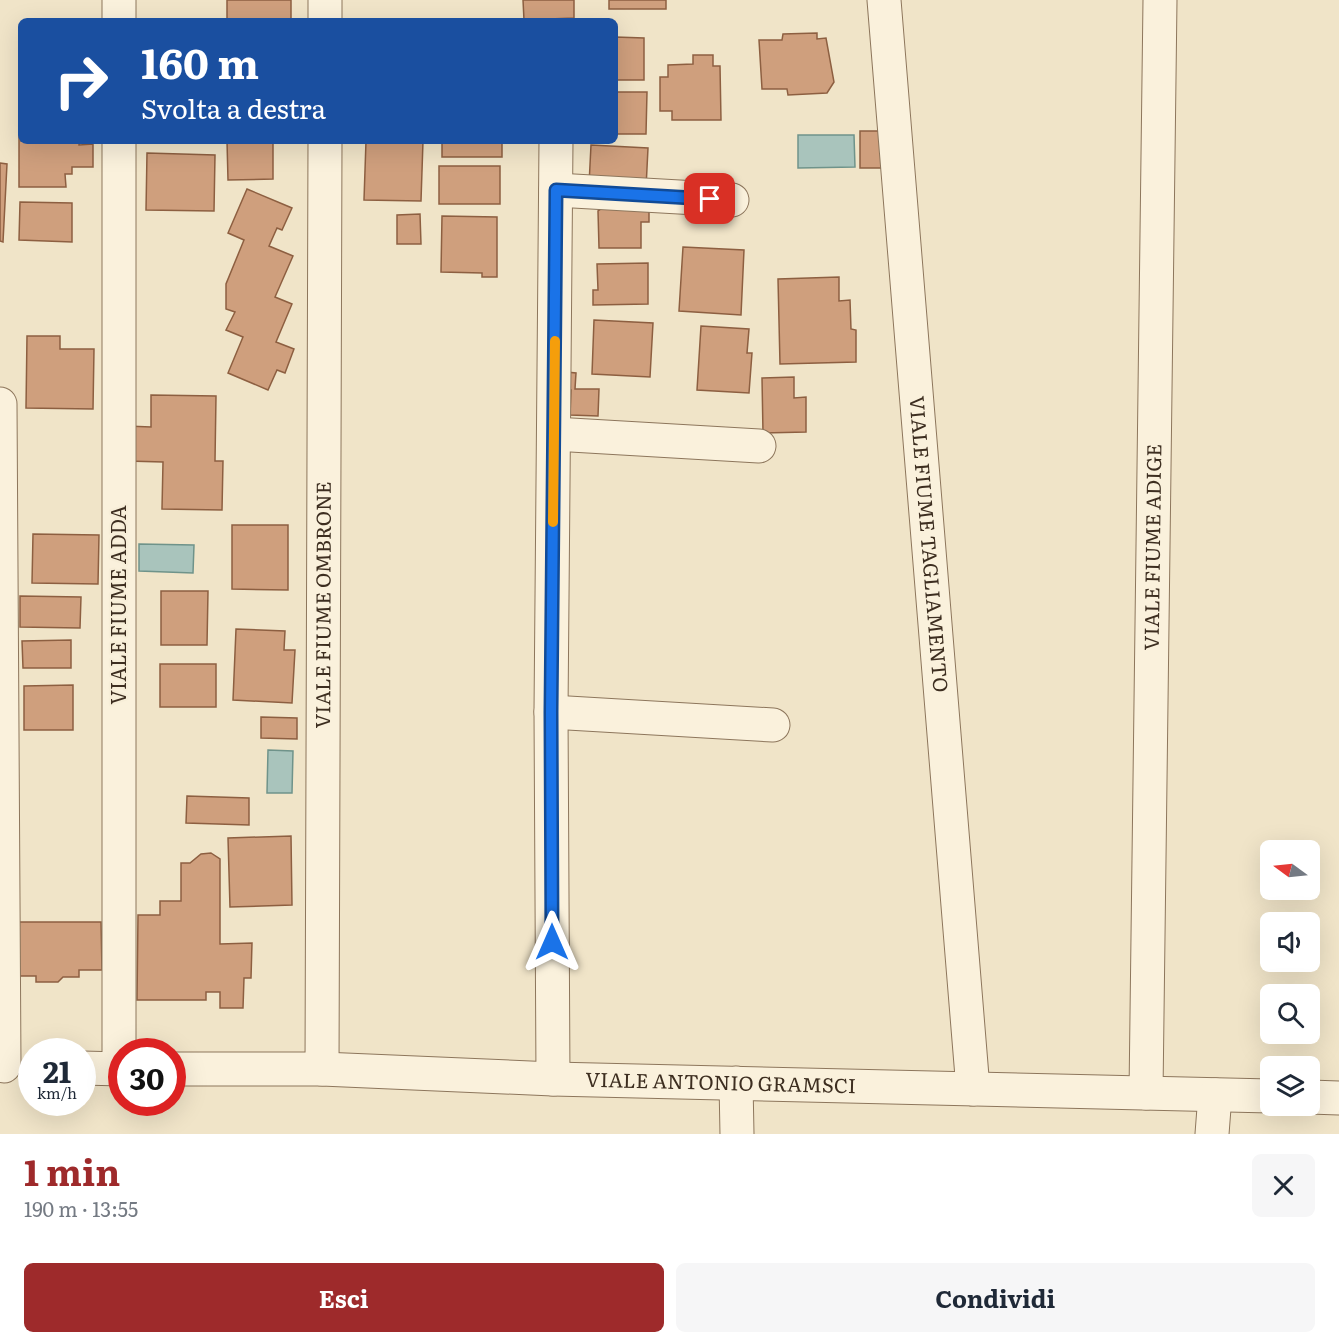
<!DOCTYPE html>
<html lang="it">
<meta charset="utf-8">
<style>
:root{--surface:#fff;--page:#f6f6f7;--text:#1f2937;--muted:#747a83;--accent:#9e2a2b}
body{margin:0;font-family:Literata,serif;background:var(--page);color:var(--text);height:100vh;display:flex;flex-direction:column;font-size:22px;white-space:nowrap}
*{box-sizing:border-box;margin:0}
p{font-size:20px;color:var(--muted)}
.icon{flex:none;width:33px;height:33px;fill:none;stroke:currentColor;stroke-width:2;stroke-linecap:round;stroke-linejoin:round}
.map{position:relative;height:1134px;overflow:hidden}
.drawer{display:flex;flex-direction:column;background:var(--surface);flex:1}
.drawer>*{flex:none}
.top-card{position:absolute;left:18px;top:18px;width:600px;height:126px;border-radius:9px;box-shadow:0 6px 24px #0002;background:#1a4fa0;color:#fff;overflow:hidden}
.needle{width:39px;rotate:285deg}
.tools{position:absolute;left:1260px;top:840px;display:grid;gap:12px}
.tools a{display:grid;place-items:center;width:60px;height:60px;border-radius:9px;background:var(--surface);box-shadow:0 6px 24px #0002;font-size:30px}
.speed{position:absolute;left:18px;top:1038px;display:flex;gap:12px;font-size:30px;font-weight:700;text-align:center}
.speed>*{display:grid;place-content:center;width:78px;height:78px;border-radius:50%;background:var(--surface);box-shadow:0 6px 24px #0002;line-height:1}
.speed small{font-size:15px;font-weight:400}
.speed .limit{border:9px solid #d22;background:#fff;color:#111}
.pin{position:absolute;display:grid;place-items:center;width:51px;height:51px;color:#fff;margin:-26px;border-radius:12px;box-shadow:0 3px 9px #0006}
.me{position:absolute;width:66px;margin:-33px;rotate:0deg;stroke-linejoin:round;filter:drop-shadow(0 0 4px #0008)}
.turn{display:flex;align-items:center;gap:21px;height:126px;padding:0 24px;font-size:27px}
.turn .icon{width:78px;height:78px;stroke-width:2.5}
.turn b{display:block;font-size:42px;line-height:51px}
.round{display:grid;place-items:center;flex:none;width:63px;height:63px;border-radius:9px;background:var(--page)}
.head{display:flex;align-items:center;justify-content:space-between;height:102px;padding:0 24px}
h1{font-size:36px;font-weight:700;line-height:45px;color:var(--accent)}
.action{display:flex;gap:12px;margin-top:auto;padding:12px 24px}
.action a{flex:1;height:69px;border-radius:9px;background:var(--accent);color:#fff;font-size:24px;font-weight:700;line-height:69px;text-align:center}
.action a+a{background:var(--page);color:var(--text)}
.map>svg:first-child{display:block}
.water{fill:#a9c4bc;stroke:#6f938a;stroke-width:1.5}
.building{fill:#cf9f7d;stroke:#8d5f41;stroke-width:1.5}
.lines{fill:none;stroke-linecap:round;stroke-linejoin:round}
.minor-casing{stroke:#8d765c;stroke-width:35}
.minor{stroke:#faf1dc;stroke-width:33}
.route-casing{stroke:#114b97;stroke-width:15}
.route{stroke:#1a73e8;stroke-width:10}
.slow{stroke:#f59e0b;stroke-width:10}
.labels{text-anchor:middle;stroke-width:4.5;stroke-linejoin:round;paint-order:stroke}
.street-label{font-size:20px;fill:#3d2e20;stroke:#f7eed8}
</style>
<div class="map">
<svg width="1339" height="1134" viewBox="0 0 1339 1134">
<rect width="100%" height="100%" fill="#f0e4c8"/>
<g class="water">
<path d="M 798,135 L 854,135 L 855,167 L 798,168 Z"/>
<path d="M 139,544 L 194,545 L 193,573 L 139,571 Z"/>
<path d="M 268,750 L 293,751 L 292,793 L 267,793 Z"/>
</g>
<g class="building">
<rect x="227" y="0" width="64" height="19"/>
<path d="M 523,0 L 574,0 L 574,18 L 524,20 Z"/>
<rect x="609" y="0" width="57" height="9"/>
<path d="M 817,33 L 817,39 L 826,38 L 834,82 L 827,93 L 788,95 L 787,89 L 762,89 L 759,40 L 782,40 L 783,34 Z"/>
<path d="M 615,37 L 644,38 L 644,80 L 615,80 Z"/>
<path d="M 693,55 L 713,55 L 713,66 L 720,66 L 721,120 L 672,120 L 672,111 L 660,111 L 660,77 L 668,77 L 668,65 L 693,64 Z"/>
<path d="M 615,92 L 647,92 L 646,134 L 615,134 Z"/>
<path d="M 19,109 L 21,141 L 79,141 L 79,145 L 93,144 L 93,167 L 72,167 L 72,174 L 65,174 L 66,187 L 19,187 Z"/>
<rect x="860" y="131" width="23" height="37"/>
<path d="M 227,141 L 273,141 L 273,179 L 228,180 Z"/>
<path d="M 366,141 L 423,141 L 421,201 L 364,200 Z"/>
<rect x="442" y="141" width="60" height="16"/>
<path d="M 591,145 L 648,148 L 646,188 L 589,185 Z"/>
<path d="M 147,153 L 215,155 L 214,211 L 146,210 Z"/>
<path d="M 0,163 L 7,164 L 3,242 L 0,241 Z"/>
<rect x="439" y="166" width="61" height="38"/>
<path d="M 247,189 L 292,208 L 282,230 L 277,228 L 269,246 L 293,256 L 275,297 L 292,304 L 276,342 L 294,349 L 285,373 L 277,370 L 268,390 L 228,373 L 243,337 L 226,330 L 235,312 L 226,309 L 226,284 L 244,240 L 228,233 Z"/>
<path d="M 20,202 L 72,203 L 72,242 L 19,240 Z"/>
<path d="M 607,205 L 649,205 L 649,222 L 641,222 L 641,248 L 599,248 L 598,211 Z"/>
<path d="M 420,214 L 421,244 L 397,244 L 397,215 Z"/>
<path d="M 442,216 L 497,217 L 497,277 L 482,277 L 482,273 L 441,272 Z"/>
<path d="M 683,247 L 744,250 L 741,315 L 679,311 Z"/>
<path d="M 648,263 L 648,304 L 593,305 L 593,290 L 598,290 L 597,264 Z"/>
<path d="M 839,277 L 839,301 L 850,300 L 851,329 L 856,330 L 856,362 L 780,364 L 778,279 Z"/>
<path d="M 594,320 L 653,323 L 650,377 L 592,374 Z"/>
<path d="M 701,326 L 749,329 L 747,353 L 752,353 L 749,393 L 697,390 Z"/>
<path d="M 27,336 L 60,336 L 60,349 L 94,349 L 93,409 L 26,408 Z"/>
<path d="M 566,372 L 576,373 L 575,389 L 599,389 L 598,416 L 570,415 L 571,390 L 566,390 Z"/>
<path d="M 794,377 L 794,398 L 806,397 L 806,432 L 763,433 L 762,378 Z"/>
<path d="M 151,395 L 216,396 L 215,461 L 223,461 L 222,510 L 162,509 L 163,462 L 127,461 L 127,426 L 151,427 Z"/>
<path d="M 232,525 L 288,525 L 288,590 L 232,589 Z"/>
<path d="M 33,534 L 99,535 L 98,584 L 32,583 Z"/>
<path d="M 161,591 L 208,591 L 207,645 L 161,645 Z"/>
<path d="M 20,596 L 81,597 L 80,628 L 20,627 Z"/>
<path d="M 236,629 L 285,631 L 284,650 L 295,650 L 292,703 L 233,700 Z"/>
<path d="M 71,640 L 71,668 L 23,668 L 22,641 Z"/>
<rect x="160" y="664" width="56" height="43"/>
<path d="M 73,685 L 73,730 L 24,730 L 24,686 Z"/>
<path d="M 261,717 L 297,718 L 297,739 L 261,738 Z"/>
<path d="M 187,796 L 249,798 L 249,825 L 186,823 Z"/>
<path d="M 291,836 L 292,905 L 230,907 L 228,838 Z"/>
<path d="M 211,853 L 220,859 L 220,944 L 252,943 L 251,978 L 244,978 L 243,1008 L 220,1008 L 220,992 L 206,992 L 206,1000 L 137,1000 L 138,915 L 160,915 L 160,901 L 181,901 L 181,863 L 190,863 L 201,854 Z"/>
<path d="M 18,922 L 101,922 L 102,970 L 79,970 L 79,977 L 63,977 L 58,982 L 36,982 L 36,976 L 18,976 Z"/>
</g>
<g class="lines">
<g class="minor-casing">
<g id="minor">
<path d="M 119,0 L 119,21"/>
<path id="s1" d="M 884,0 L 973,1089"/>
<path d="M 325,21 L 325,0"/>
<path d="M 119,141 L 119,1069"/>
<path d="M 556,190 L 732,200"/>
<path d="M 0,404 L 4,1066"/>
<path d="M 554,434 L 759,446"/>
<path d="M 551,712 L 773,725"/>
<path d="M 82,1068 L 122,1069"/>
<path id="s2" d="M 172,1069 L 322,1069 L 553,1079 L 1270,1096"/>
<path id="s3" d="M 322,1069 L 325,141"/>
<path d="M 553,1079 L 551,712 L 556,141"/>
<path d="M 736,1083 L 737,1134"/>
<path id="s4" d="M 1146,1093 L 1160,0"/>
<path d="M 1310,1097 L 1339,1098"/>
<path d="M 1212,1134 L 1215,1095"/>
</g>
</g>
<use href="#minor" class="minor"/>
</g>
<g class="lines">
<g class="route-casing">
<path id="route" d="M 552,942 L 551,712 L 556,190 L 710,199"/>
</g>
<use href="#route" class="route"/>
<path class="slow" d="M 553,522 L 555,341"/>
</g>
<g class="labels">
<g class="street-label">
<text dy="7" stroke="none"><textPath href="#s1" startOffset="546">VIALE FIUME TAGLIAMENTO</textPath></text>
<text dy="7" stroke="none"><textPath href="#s4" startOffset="546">VIALE FIUME ADIGE</textPath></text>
<text transform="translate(119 605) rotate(-90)" y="7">VIALE FIUME ADDA</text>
<text dy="7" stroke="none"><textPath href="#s3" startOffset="464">VIALE FIUME OMBRONE</textPath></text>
<text dy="7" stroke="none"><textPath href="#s2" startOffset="549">VIALE ANTONIO GRAMSCI</textPath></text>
</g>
</g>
</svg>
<div class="tools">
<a><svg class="needle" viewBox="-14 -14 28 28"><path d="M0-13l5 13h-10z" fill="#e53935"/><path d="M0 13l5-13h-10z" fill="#747a83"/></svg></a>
<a><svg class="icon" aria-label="sound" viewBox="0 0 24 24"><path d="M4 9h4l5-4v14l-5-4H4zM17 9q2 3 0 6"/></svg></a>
<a><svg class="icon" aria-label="search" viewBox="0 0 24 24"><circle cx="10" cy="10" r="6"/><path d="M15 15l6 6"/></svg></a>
<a><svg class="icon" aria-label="layers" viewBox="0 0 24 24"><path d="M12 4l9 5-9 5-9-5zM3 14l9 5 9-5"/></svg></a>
</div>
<div class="speed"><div>21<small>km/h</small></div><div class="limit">30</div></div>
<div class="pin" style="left:710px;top:199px;background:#d93025"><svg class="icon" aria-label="arrive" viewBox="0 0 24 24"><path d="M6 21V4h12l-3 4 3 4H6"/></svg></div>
<svg class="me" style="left:552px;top:942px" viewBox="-20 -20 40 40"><path d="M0-17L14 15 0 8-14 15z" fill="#1a73e8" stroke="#fff" stroke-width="4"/></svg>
<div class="top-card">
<div class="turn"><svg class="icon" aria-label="right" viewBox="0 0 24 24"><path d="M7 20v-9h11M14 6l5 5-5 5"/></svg><div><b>160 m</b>Svolta a destra</div></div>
</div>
</div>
<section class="drawer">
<div class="head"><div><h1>1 min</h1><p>190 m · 13:55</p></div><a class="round"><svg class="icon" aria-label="close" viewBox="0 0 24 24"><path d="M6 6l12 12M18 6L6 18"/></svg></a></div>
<div class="action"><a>Esci</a><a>Condividi</a></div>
</section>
